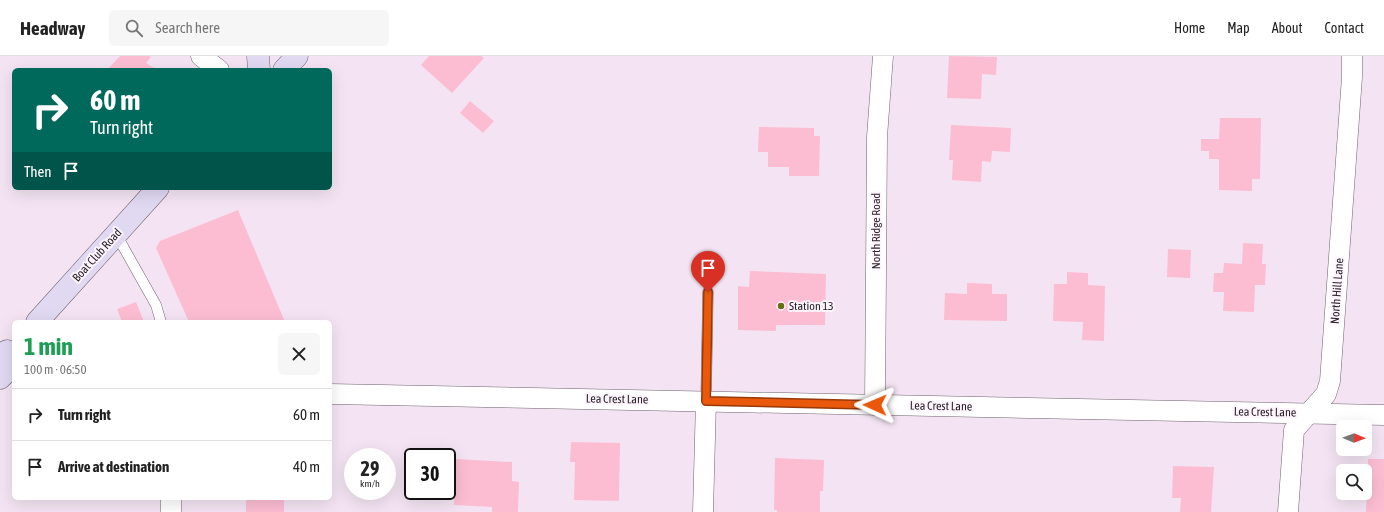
<!DOCTYPE html>
<meta charset="utf-8">
<style>
:root{--surface:#fff;--page:#f6f6f6;--text:#222;--muted:#767676;--line:#e0e0e0}
body{margin:0;font-family:"Asap Condensed",sans-serif;background:var(--page);color:var(--text);height:100vh;display:flex;flex-direction:column;font-size:15px;white-space:nowrap}
*{box-sizing:border-box;margin:0}
p{font-size:13px;color:var(--muted)}
.icon{flex:none;width:22px;height:22px;fill:none;stroke:currentColor;stroke-width:2;stroke-linecap:round;stroke-linejoin:round}
.map{position:relative;flex:1;overflow:hidden}
.drawer{position:absolute;left:12px;top:264px;width:320px;height:180px;display:flex;flex-direction:column;background:var(--surface);border-radius:6px;box-shadow:0 4px 16px #0002}
.drawer>*{flex:none}
.hud{position:absolute;left:12px;top:12px;width:320px;height:122px;border-radius:6px;box-shadow:0 4px 16px #0002;background:#00695c;color:#fff;overflow:hidden}
.needle{width:26px;rotate:91deg}
.buttons{position:absolute;left:1336px;top:364px;display:grid;gap:8px}
.buttons a{display:grid;place-items:center;width:36px;height:36px;border-radius:6px;background:var(--surface);box-shadow:0 4px 16px #0002;font-size:20px}
.speed{position:absolute;left:344px;top:392px;display:flex;gap:8px;font-size:20px;font-weight:700;text-align:center}
.speed>*{display:grid;place-content:center;width:52px;height:52px;border-radius:50%;background:var(--surface);box-shadow:0 4px 16px #0002;line-height:1}
.speed small{font-size:10px;font-weight:400}
.speed .limit{border:2px solid #111;border-radius:6px;background:#fff;color:#111}
.pin{position:absolute;display:grid;place-items:center;width:34px;height:34px;color:#fff;margin:-41px -17px;border-radius:50% 50% 50% 0;rotate:-45deg;box-shadow:0 0 4px #0007}
.pin .icon{rotate:45deg}
.me{position:absolute;width:44px;margin:-22px;rotate:271deg;stroke-linejoin:round;filter:drop-shadow(0 0 3px #0008)}
.turn{display:flex;align-items:center;gap:14px;height:84px;padding:0 12px;font-size:18px}
.turn .icon{width:52px;height:52px;stroke-width:2.5}
.turn b{display:block;font-size:28px;line-height:34px}
.then{display:flex;align-items:center;height:38px;padding:0 12px;background:#0003;gap:8px;font-size:15px}
.round{display:grid;place-items:center;flex:none;width:42px;height:42px;border-radius:6px;background:var(--page)}
.headline{display:flex;align-items:center;justify-content:space-between;height:68px;padding:0 12px}
h1{font-size:24px;font-weight:700;line-height:30px;color:#1e9e55}
ul{padding:0;list-style:none}
li{display:flex;align-items:center;gap:12px;height:52px;padding:0 12px;border-top:1px solid var(--line)}
li div{flex:1}
li b{display:block;font-size:15px}
li em{font-style:normal}
header{display:flex;align-items:center;gap:24px;box-sizing:border-box;height:56px;padding:0 20px;background:var(--surface);border-bottom:1px solid var(--line)}
header strong{font-size:19px}
nav{display:flex;gap:22px;margin-inline-start:auto;font-size:14px}
.search{width:280px;height:36px;background:var(--page);display:flex;align-items:center;gap:10px;box-sizing:border-box;padding:0 14px;border-radius:6px;color:var(--muted);font-size:15px}
.map>svg:first-child{display:block}
.building{fill:#fcbdd2}
.lines{fill:none;stroke-linecap:round;stroke-linejoin:round}
.service-casing{stroke:#6f626e;stroke-width:11}
.minor-casing{stroke:#6f626e;stroke-width:21}
.secondary-casing{stroke:#6f626e;stroke-width:23}
.service{stroke:#fff;stroke-width:10}
.minor{stroke:#fff;stroke-width:20}
.secondary{stroke:#e1d8f2;stroke-width:22}
.route-casing{stroke:#983908;stroke-width:10}
.route{stroke:#ea580c;stroke-width:7}
.poi-dot{fill:#6b6f14;stroke:#fdf4fd;stroke-width:1.5}
.labels{text-anchor:middle;stroke-width:4;stroke-linejoin:round;paint-order:stroke}
.street-label{font-size:12px;fill:#2a2429;stroke:#fdf4fd}
.poi-label{font-size:12px;fill:#2a2429;stroke:#fdf4fd;text-anchor:start}
</style>
<header>
<strong>Headway</strong>
<div class="search"><svg class="icon" aria-label="search" viewBox="0 0 24 24"><circle cx="10" cy="10" r="6"/><path d="M15 15l6 6"/></svg>Search here</div>
<nav><a>Home</a><a>Map</a><a>About</a><a>Contact</a></nav>
</header>
<div class="map">
<svg width="1384" height="456" viewBox="0 0 1384 456">
<rect width="100%" height="100%" fill="#f4e4f3"/>
<g class="building">
<path d="M 120,0 L 149,0 L 151,1 L 146,7 L 157,14 L 107,14 Z"/>
<path d="M 429,0 L 481,0 L 484,2 L 452,37 L 421,9 Z"/>
<path d="M 949,0 L 997,1 L 996,19 L 982,18 L 981,43 L 947,42 Z"/>
<path d="M 470,45 L 494,65 L 483,77 L 460,57 Z"/>
<path d="M 1220,62 L 1261,62 L 1260,123 L 1252,123 L 1252,135 L 1219,134 L 1219,103 L 1209,103 L 1209,95 L 1201,95 L 1201,83 L 1219,83 Z"/>
<path d="M 951,69 L 1011,72 L 1010,96 L 992,95 L 991,106 L 982,105 L 981,126 L 952,124 L 953,104 L 949,104 Z"/>
<path d="M 759,71 L 814,72 L 814,80 L 820,80 L 819,120 L 789,120 L 789,111 L 768,111 L 768,96 L 758,96 Z"/>
<path d="M 238,154 L 285,266 L 189,266 L 156,192 L 160,185 Z"/>
<path d="M 1243,187 L 1263,188 L 1262,208 L 1266,208 L 1265,229 L 1255,229 L 1254,256 L 1223,255 L 1224,236 L 1213,236 L 1214,217 L 1223,217 L 1224,207 L 1242,208 Z"/>
<path d="M 1168,193 L 1191,194 L 1190,222 L 1167,221 Z"/>
<path d="M 750,215 L 826,218 L 825,269 L 776,269 L 776,275 L 738,274 L 738,230 L 749,231 Z"/>
<path d="M 1067,216 L 1088,217 L 1088,229 L 1105,230 L 1104,285 L 1082,284 L 1083,266 L 1053,265 L 1054,228 L 1067,228 Z"/>
<path d="M 967,227 L 992,228 L 992,238 L 1007,238 L 1007,265 L 944,264 L 945,237 L 967,238 Z"/>
<path d="M 136,246 L 144,266 L 122,266 L 117,253 Z"/>
<path d="M 571,386 L 620,387 L 619,445 L 574,444 L 575,406 L 570,406 Z"/>
<path d="M 775,402 L 824,404 L 823,435 L 820,435 L 820,456 L 777,456 L 777,454 L 774,454 Z"/>
<path d="M 456,403 L 512,406 L 512,425 L 519,426 L 518,456 L 492,456 L 492,451 L 454,449 Z"/>
<path d="M 1368,403 L 1384,403 L 1384,456 L 1366,456 Z"/>
<path d="M 1173,410 L 1214,411 L 1211,456 L 1180,456 L 1181,442 L 1172,442 Z"/>
<rect x="246" y="442" width="38" height="14"/>
</g>
<g class="lines">
<g class="service-casing">
<g id="service">
<path d="M 116,178 L 156,249 L 161,266"/>
<path d="M 706,345 L 708,236"/>
</g>
</g>
<g class="minor-casing">
<g id="minor">
<path d="M 201,0 L 219,14"/>
<path d="M 330,338 L 1384,359"/>
<path d="M 875,349 L 877,81 L 883,0"/>
<path d="M 171,456 L 171,442"/>
<path d="M 703,456 L 706,345"/>
<path d="M 1288,456 L 1294,374 L 1326,338 L 1330,325 L 1352,21 L 1352,0"/>
</g>
</g>
<g class="secondary-casing">
<g id="secondary">
<path d="M 258,0 L 259,14"/>
<path d="M 284,14 L 297,0"/>
<path d="M 37,266 L 158,132"/>
<path d="M 0,322 L 5,317 L 7,295"/>
</g>
</g>
<use href="#service" class="service"/>
<use href="#minor" class="minor"/>
<use href="#secondary" class="secondary"/>
</g>
<g class="lines">
<g class="route-casing">
<path id="route" d="M 708,236 L 706,345 L 875,349"/>
</g>
<use href="#route" class="route"/>
</g>
<circle class="poi-dot" cx="781" cy="250" r="4"/>
<g class="labels">
<g class="street-label">
<text transform="translate(876 175) rotate(-90)" y="4">North Ridge Road</text>
<text transform="translate(97 199) rotate(-48)" y="4">Boat Club Road</text>
<text transform="translate(1337 235) rotate(-86)" y="4">North Hill Lane</text>
<text transform="translate(617 343) rotate(1)" y="4">Lea Crest Lane</text>
<text transform="translate(941 350) rotate(1)" y="4">Lea Crest Lane</text>
<text transform="translate(1265 356) rotate(1)" y="4">Lea Crest Lane</text>
</g>
<g class="poi-label">
<text x="789" y="254">Station 13</text>
</g>
</g>
</svg>
<div class="buttons">
<a><svg class="needle" viewBox="-14 -14 28 28"><path d="M0-13l5 13h-10z" fill="#e53935"/><path d="M0 13l5-13h-10z" fill="#767676"/></svg></a>
<a><svg class="icon" aria-label="search" viewBox="0 0 24 24"><circle cx="10" cy="10" r="6"/><path d="M15 15l6 6"/></svg></a>
</div>
<div class="speed"><div>29<small>km/h</small></div><div class="limit">30</div></div>
<div class="pin" style="left:708px;top:236px;background:#d93025"><svg class="icon" aria-label="arrive" viewBox="0 0 24 24"><path d="M6 21V4h12l-3 4 3 4H6"/></svg></div>
<svg class="me" style="left:875px;top:349px" viewBox="-20 -20 40 40"><path d="M0-17L14 15 0 8-14 15z" fill="#ea580c" stroke="#fff" stroke-width="4"/></svg>
<div class="hud">
<div class="turn"><svg class="icon" aria-label="right" viewBox="0 0 24 24"><path d="M7 20v-9h11M14 6l5 5-5 5"/></svg><div><b>60 m</b>Turn right</div></div>
<div class="then">Then<svg class="icon" aria-label="arrive" viewBox="0 0 24 24"><path d="M6 21V4h12l-3 4 3 4H6"/></svg></div>
</div>
<section class="drawer">
<div class="headline"><div><h1>1 min</h1><p>100 m · 06:50</p></div><a class="round"><svg class="icon" aria-label="close" viewBox="0 0 24 24"><path d="M6 6l12 12M18 6L6 18"/></svg></a></div>
<ul>
<li><svg class="icon" aria-label="right" viewBox="0 0 24 24"><path d="M7 20v-9h11M14 6l5 5-5 5"/></svg><div><b>Turn right</b></div><em>60 m</em></li>
<li><svg class="icon" aria-label="arrive" viewBox="0 0 24 24"><path d="M6 21V4h12l-3 4 3 4H6"/></svg><div><b>Arrive at destination</b></div><em>40 m</em></li>
</ul>
</section>
</div>
